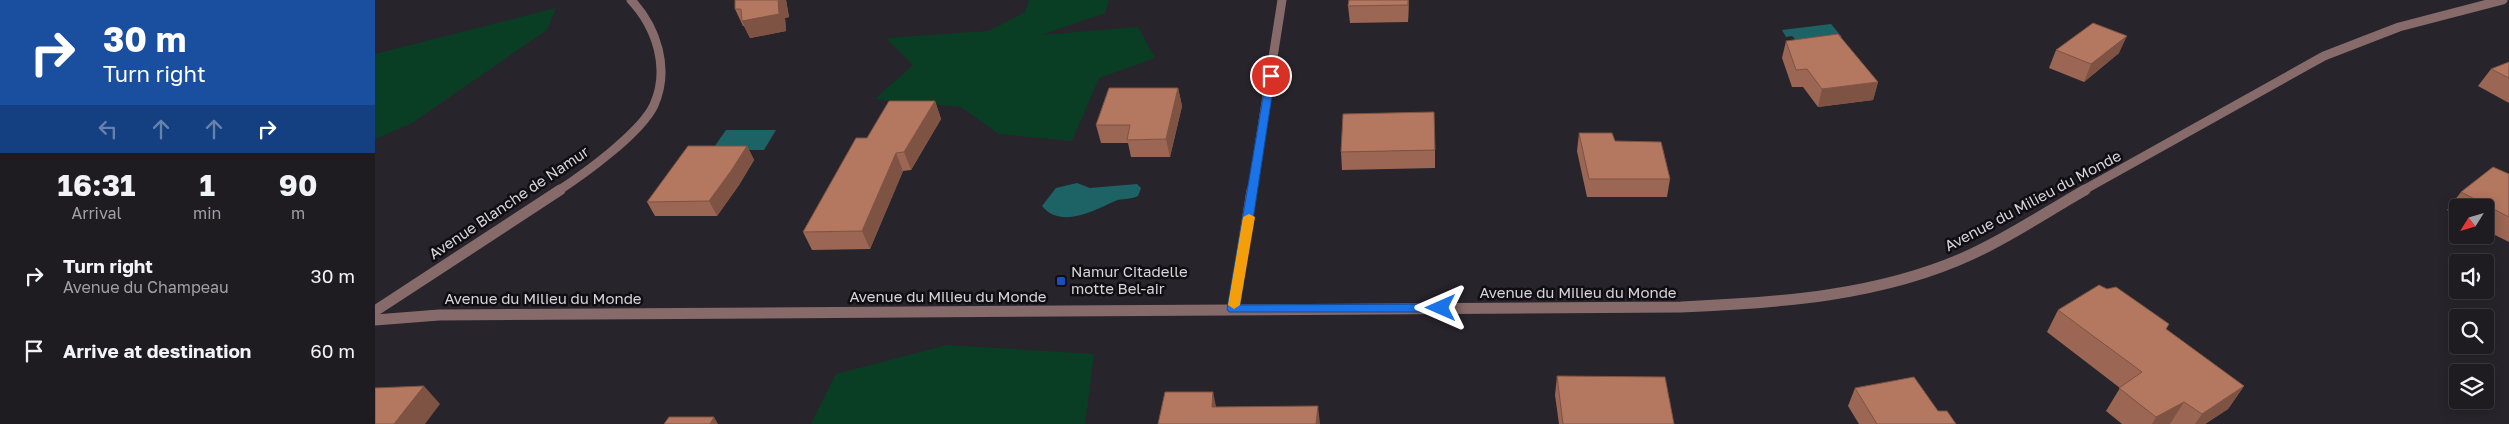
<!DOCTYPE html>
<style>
:root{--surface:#1e1b21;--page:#26242a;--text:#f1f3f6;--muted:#a1a1a5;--line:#3c393f}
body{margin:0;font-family:"Golos Text",sans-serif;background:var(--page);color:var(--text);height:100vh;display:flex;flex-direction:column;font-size:19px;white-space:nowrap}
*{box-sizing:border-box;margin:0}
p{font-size:16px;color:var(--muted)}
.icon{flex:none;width:28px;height:28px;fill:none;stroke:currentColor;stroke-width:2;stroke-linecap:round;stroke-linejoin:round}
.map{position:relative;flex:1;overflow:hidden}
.sheet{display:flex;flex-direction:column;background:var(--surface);width:375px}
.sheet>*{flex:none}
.top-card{background:#1a4fa0;color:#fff;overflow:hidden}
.needle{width:32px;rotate:233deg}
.controls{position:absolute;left:2074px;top:199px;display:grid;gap:10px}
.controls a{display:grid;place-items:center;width:45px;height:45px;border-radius:5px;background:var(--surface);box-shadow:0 2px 12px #0003,0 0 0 1px var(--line);font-size:25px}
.pin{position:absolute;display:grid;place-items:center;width:42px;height:42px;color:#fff;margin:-21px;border:2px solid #fff;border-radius:50%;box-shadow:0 1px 5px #0007}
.me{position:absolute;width:55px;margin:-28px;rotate:270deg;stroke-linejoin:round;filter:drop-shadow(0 0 4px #0008)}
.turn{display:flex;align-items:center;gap:18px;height:105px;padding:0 20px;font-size:22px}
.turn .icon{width:65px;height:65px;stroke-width:2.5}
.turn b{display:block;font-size:35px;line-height:42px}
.lanes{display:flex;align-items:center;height:48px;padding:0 20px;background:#0003;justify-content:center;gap:25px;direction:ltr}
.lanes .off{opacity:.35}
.eta{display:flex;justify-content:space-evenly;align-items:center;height:85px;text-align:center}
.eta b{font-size:30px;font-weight:700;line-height:35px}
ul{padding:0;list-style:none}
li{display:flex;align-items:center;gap:15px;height:75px;padding:0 20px}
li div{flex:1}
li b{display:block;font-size:19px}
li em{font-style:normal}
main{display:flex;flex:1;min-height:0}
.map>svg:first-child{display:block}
.green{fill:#093e25}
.water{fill:#1d6365}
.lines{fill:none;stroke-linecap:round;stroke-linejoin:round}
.minor-far1{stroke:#876a6a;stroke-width:9}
.minor{stroke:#876a6a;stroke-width:11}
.wall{fill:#9b6653}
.shaded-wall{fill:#7e5343}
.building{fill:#b47760;stroke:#7e5343}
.route{fill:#1a73e8;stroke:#114b97}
.slow{fill:#f59e0b}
.transit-dot{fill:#1a4fb4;stroke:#100e12;stroke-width:2}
.labels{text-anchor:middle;stroke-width:5;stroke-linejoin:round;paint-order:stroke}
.street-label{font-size:15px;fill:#d7d5da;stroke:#100e12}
.poi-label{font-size:15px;fill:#d7d5da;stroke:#100e12;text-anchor:start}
</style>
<main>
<section class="sheet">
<div class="top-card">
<div class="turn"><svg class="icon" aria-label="right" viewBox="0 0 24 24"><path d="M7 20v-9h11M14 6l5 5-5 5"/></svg><div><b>30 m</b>Turn right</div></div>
<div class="lanes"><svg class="icon off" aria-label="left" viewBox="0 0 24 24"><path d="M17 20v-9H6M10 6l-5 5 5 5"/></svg><svg class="icon off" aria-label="ahead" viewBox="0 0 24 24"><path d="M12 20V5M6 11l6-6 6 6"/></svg><svg class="icon off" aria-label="ahead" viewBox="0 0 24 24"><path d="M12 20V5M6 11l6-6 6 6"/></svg><svg class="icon" aria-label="right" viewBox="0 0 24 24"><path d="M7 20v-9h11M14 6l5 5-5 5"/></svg></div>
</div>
<div class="eta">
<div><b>16:31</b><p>Arrival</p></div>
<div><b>1</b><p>min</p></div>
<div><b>90</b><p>m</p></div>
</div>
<ul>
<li><svg class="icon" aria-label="right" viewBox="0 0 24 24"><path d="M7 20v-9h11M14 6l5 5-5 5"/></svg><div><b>Turn right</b><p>Avenue du Champeau</p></div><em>30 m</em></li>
<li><svg class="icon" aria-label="arrive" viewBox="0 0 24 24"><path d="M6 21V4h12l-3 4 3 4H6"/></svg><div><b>Arrive at destination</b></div><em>60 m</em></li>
</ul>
</section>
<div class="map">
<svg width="2134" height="424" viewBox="0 0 2134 424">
<rect width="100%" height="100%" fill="#28242c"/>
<g class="green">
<path d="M 654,0 L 734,0 L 730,13 L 666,35 L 763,27 L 780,58 L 724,78 L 697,141 L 624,134 L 586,107 L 500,99 L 538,65 L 511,38 L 614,31 L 650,12 Z"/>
<path d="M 181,8 L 172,30 L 37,123 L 0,139 L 0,54 Z"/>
<path d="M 572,345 L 719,354 L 710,424 L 436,424 L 461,374 Z"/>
</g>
<g class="water">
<path d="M 1456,24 L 1467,37 L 1424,43 L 1417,36 L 1411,37 L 1407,30 Z"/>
<path d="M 351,130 L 401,130 L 389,150 L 337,150 Z"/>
<path d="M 702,183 L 715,188 L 762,184 L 766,188 L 763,196 C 755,200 747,198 740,201 C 718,211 686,229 667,206 L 681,188 Z"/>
</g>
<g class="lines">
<g class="minor-far1">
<path d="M 183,191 C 209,174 266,133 279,105 C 295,69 282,28 256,0"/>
<path d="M 877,191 L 907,0"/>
<path d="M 1707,191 L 1949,56 L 2024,27 L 2128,0"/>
</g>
<g class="minor">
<path d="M 858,309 L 877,190"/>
<path d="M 0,311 L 185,190"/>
<path d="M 0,320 L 64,315 L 1306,307 C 1403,303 1507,296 1597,254 C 1636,236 1673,211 1710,190"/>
</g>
</g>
<g class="wall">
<path d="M 360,0 L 411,0 L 414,17 L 410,18 L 411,31 L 375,38 L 369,26 L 368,26 L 360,9 Z"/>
<path d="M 1034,0 L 1033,22 L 975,23 L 973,6 Z"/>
<path d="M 1411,41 L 1503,82 L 1498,100 L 1443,107 L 1428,87 L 1417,87 L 1407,58 Z"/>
<path d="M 1681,50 L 1744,53 L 1709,82 L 1674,68 Z"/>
<path d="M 2134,62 L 2134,103 L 2103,86 L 2116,69 Z"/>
<path d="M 803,88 L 807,106 L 795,157 L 756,157 L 753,143 L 726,143 L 721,125 Z"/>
<path d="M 560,101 L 566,119 L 536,170 L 528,171 L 495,249 L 437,250 L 428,232 Z"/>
<path d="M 1204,133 L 1240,141 L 1295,179 L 1292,197 L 1212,197 L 1202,151 Z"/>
<path d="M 372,146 L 379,160 L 364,185 L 342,216 L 280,216 L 272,202 Z"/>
<path d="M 1060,150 L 1060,168 L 967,170 L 966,152 Z"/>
<path d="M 2134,174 L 2134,242 L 2110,230 L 2110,208 L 2082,208 L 2082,216 L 2072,210 L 2086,192 Z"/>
<path d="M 1683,310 L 1791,329 L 1869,386 L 1853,409 L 1830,424 L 1747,424 L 1731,411 L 1745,388 L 1672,332 Z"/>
<path d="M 1182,376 L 1299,424 L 1184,424 L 1180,395 Z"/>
<path d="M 1480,388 L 1563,411 L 1581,424 L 1484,424 L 1473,406 Z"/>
</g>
<g class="shaded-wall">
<path d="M 405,0 L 411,0 L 414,17 L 410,18 L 411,31 L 375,38 L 367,21 Z"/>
<path d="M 1033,0 L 1034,0 L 1033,22 Z"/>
<path d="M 1752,36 L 1744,53 L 1709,82 L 1716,64 Z"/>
<path d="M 1503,82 L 1498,100 L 1443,107 L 1447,89 Z"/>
<path d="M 803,88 L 807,106 L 795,157 L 791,139 Z"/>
<path d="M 560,101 L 566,119 L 536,170 L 529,152 Z"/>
<path d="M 372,146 L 379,160 L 364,185 L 342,216 L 334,201 Z"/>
<path d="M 521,153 L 528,171 L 495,249 L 487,231 Z"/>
<path d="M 49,386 L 65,404 L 50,424 L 19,424 Z"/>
<path d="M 1869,386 L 1853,409 L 1830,424 L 1820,424 L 1827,414 Z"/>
<path d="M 838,392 L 842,411 L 837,407 Z"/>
<path d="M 1809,402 L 1795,424 L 1777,424 L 1781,417 Z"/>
<path d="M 943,406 L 945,424 L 941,424 Z"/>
<path d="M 339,417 L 343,424 L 335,424 Z"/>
</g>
<g class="building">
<path d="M 360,0 L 405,0 L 403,1 L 404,14 L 367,21 L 366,9 L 360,9 Z"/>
<path d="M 974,0 L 1033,0 L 1033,5 L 973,6 Z"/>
<path d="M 1718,23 L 1752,36 L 1716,64 L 1681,50 Z"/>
<path d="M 1463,34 L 1503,82 L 1447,89 L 1432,69 L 1421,70 L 1411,41 Z"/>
<path d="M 2134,62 L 2134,78 L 2116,69 Z"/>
<path d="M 734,88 L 803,88 L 791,139 L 752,140 L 755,125 L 721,125 Z"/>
<path d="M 514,101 L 560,101 L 529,152 L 521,153 L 487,231 L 428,232 L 481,138 L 492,138 Z"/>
<path d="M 1059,112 L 1060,150 L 966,152 L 968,114 Z"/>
<path d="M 1204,133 L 1237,133 L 1240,141 L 1286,142 L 1295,179 L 1214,179 Z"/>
<path d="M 313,146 L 372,146 L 356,171 L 334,201 L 272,202 Z"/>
<path d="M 2118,167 L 2134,174 L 2134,217 L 2086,192 Z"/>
<path d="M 1724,285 L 1732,289 L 1741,287 L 1794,324 L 1791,329 L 1869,386 L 1827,414 L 1809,402 L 1781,417 L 1744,388 L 1767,372 L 1683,310 Z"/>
<path d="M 1182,376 L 1290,377 L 1299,424 L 1188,424 Z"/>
<path d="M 1539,377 L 1563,411 L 1572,411 L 1581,424 L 1502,424 L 1480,388 Z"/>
<path d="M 49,386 L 19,424 L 0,424 L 0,388 Z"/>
<path d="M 790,392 L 838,392 L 837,407 L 943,406 L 941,424 L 783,424 Z"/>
<path d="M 294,417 L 339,417 L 335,424 L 289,424 Z"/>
</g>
<path class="route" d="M 892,74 L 900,76 L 865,305 L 1066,304 L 1072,308 L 1070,312 L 854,312 L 852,309 Z"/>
<path class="slow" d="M 874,214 L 880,217 L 865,305 L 859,309 L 853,305 L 868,217 Z"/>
<rect class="transit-dot" x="681" y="276" width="10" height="10" rx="2.5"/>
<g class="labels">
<g class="street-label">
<text transform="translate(1658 201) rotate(-28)" y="5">Avenue du Milieu du Monde</text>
<text transform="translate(134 203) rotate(-34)" y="5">Avenue Blanche de Namur</text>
<text x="1203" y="298">Avenue du Milieu du Monde</text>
<text x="573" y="302">Avenue du Milieu du Monde</text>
<text x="168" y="304">Avenue du Milieu du Monde</text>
</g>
<g class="poi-label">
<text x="696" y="277">Namur Citadelle<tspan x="696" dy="17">motte Bel-air</tspan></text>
</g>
</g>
</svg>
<div class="controls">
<a><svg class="needle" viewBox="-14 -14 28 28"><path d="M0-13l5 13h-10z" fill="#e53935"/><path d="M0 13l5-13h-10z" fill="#a1a1a5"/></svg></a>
<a><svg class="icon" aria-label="sound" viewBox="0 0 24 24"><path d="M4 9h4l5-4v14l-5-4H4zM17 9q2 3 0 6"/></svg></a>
<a><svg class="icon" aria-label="search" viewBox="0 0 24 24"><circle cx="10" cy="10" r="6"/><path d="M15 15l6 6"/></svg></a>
<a><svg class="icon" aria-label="layers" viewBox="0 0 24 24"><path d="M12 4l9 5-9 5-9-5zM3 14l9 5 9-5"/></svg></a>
</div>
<div class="pin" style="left:896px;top:76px;background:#d93025"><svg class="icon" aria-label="arrive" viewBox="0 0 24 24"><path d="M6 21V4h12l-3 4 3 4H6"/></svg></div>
<svg class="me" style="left:1066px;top:308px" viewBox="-20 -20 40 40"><path d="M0-17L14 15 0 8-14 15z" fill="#1a73e8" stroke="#fff" stroke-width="4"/></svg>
</div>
</main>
